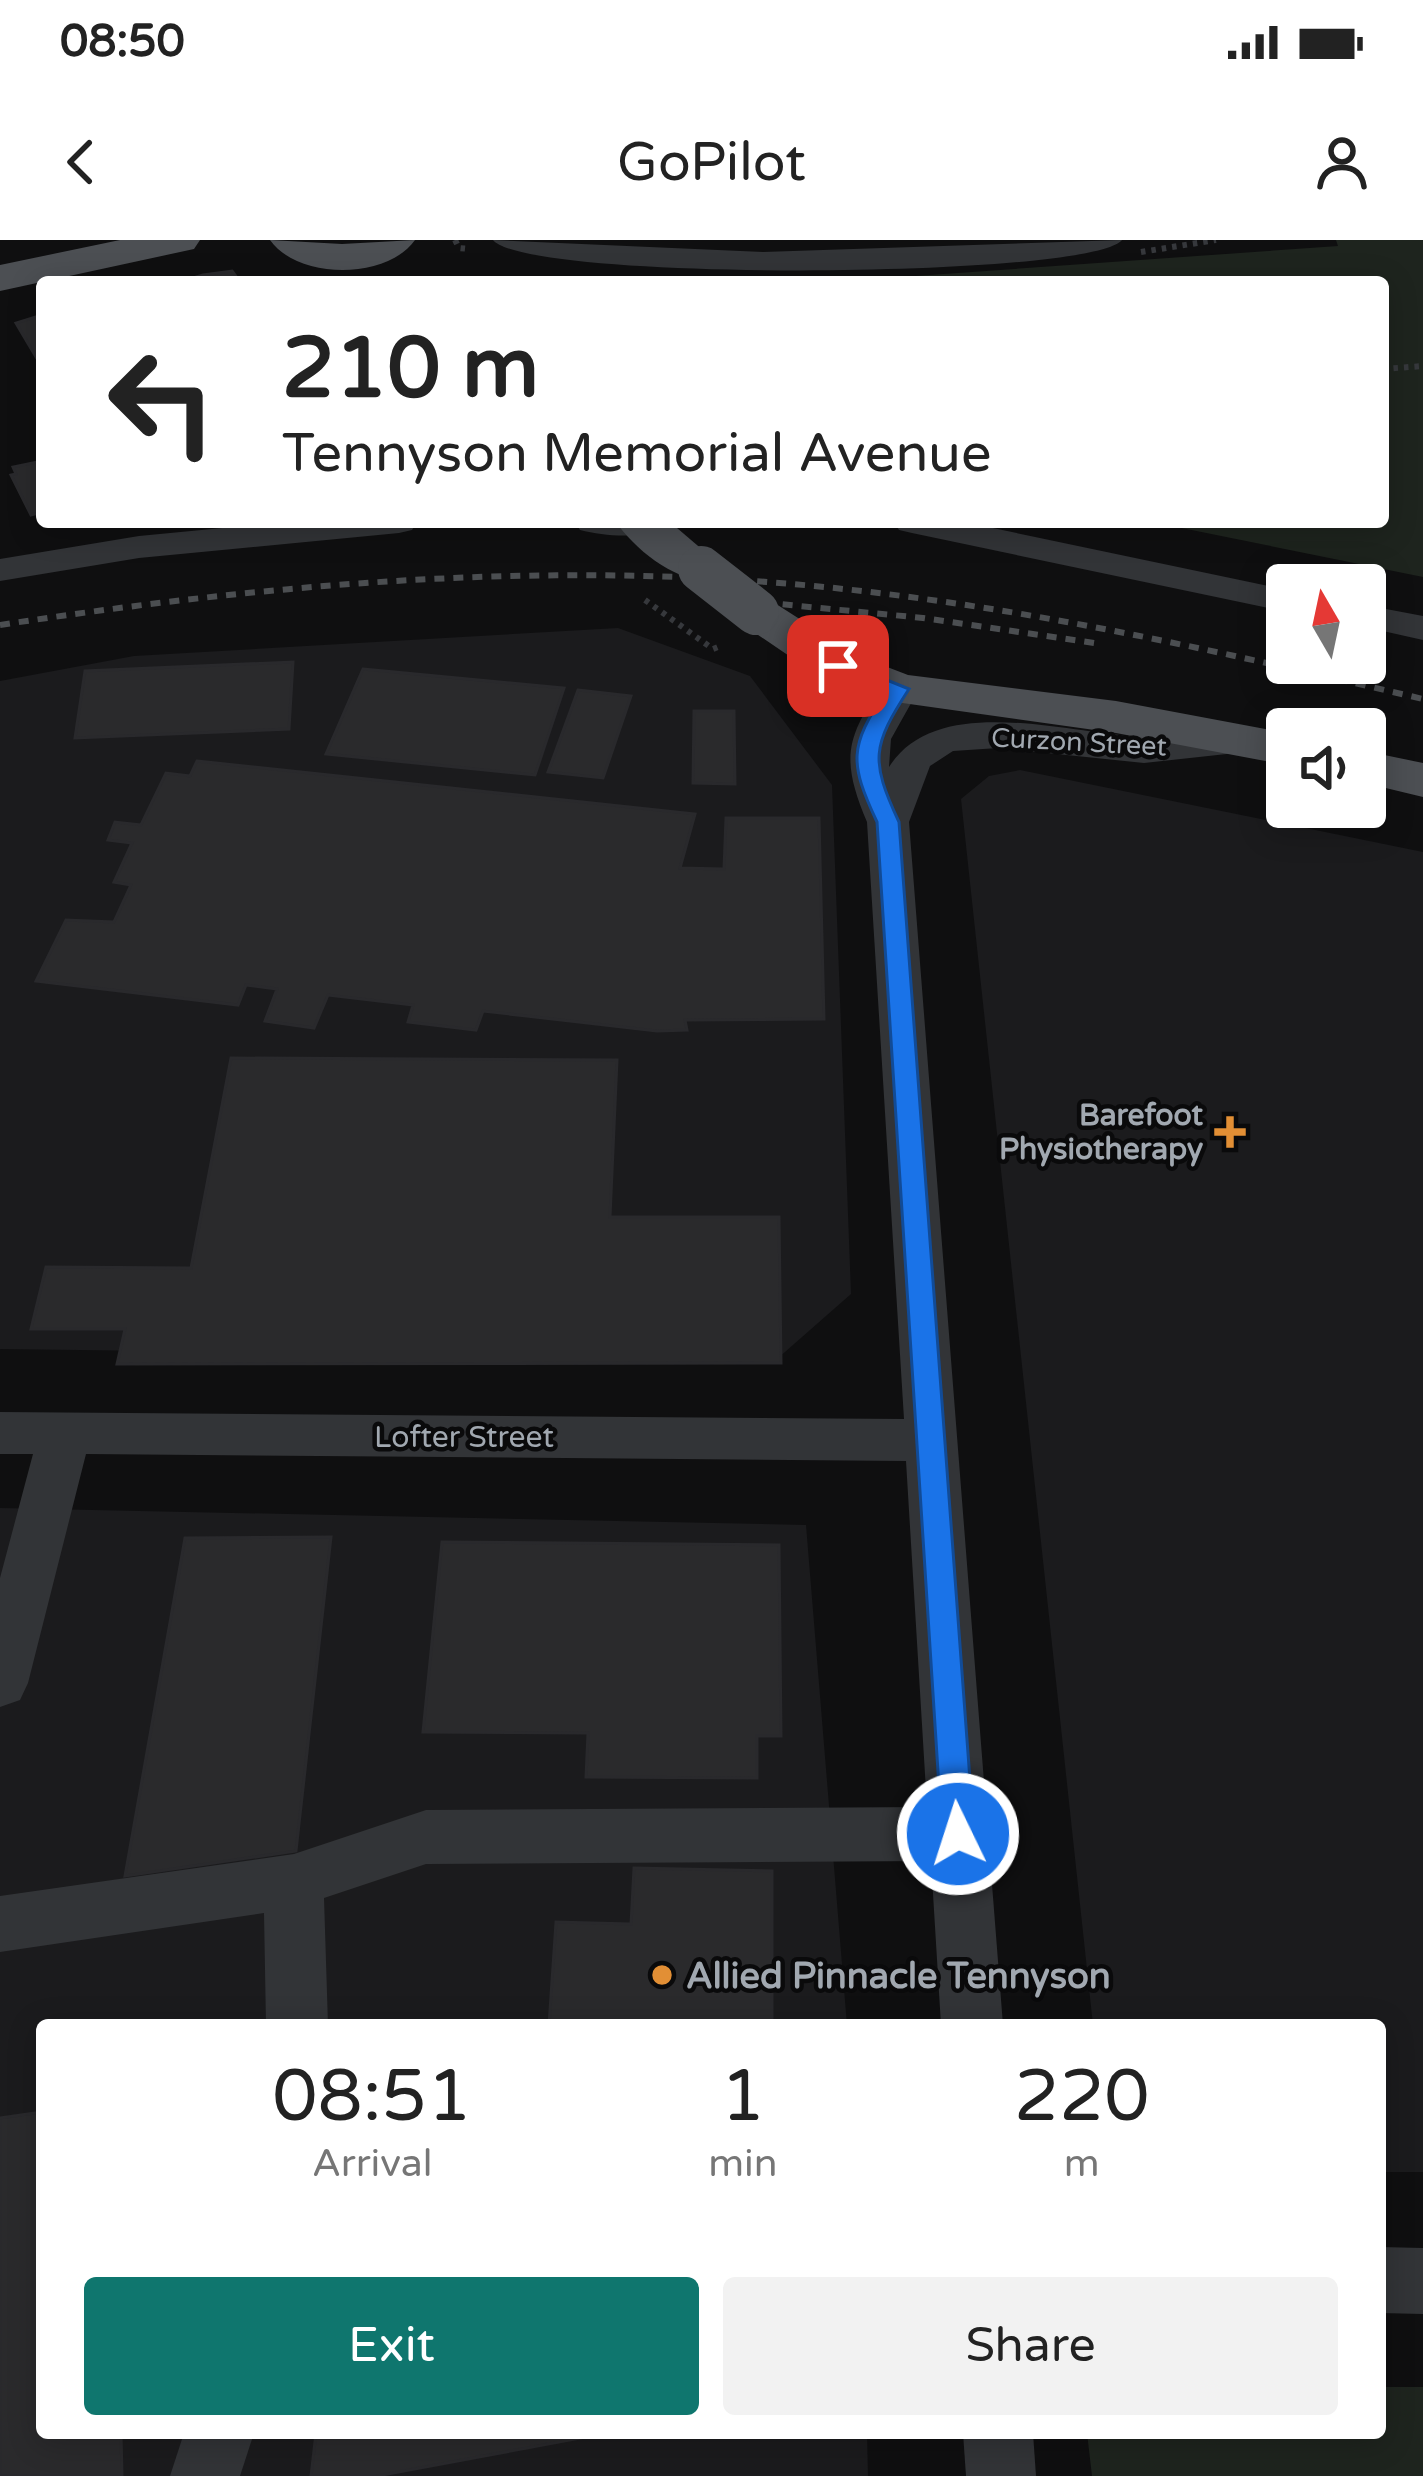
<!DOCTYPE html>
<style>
:root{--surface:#fff;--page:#f2f2f2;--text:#222;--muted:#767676;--accent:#0f766e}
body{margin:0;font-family:"Varela Round",sans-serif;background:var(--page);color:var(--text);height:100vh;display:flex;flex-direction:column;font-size:45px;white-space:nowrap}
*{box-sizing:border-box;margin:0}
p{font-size:39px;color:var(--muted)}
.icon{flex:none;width:66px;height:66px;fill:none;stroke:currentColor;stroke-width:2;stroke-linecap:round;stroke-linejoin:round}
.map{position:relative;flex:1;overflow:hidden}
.side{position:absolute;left:36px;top:1779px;width:1350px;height:420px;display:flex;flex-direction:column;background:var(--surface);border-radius:12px;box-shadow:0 6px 30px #0003}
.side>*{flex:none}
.banner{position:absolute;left:36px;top:36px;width:1353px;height:252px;border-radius:12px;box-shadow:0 6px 30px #0003;background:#fff;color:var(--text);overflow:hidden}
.needle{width:78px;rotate:351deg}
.tools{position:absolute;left:1266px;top:324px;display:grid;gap:24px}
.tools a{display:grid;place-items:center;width:120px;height:120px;border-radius:12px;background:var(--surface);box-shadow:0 6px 30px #0003;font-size:60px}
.pin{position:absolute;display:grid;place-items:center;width:102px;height:102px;color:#fff;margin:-51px;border-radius:24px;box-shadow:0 6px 18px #0006}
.me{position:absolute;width:132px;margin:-66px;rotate:356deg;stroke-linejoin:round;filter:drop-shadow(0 0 9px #0008)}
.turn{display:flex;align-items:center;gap:42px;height:252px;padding:0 48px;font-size:54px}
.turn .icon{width:156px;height:156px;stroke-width:2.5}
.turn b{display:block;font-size:84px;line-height:102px}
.eta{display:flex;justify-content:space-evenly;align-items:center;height:204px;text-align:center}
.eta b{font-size:72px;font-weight:600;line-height:84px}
.primary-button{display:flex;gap:24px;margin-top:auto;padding:24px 48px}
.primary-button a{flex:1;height:138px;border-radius:12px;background:var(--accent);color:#fff;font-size:48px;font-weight:600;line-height:138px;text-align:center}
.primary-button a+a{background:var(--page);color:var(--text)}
.status{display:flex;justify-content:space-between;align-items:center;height:84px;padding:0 60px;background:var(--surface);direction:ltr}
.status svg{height:33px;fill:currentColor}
header{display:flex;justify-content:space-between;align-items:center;height:156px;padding:0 48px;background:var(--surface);font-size:54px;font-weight:600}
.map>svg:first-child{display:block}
.built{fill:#1b1b1d}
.green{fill:#1e241e}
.building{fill:#2a2a2c;stroke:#29292c;stroke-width:3}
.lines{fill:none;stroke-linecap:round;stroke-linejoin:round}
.path{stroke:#36383c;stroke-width:6;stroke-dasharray:4.5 6;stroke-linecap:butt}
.minor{fill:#323437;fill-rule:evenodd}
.major{fill:#4c4f53;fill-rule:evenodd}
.rail{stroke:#4b4e51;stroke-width:6;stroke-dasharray:10 9;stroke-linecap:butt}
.major-bridge{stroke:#4c4f53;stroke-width:46}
.route{fill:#1a73e8;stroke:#114b97;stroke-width:3}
.poi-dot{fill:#e28f35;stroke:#0a0a0b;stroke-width:4.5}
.labels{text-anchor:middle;stroke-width:9;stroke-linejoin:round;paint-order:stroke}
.far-street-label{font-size:27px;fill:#a1a8b0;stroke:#0a0a0b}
.poi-label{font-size:30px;font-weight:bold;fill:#a1a8b0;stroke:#0a0a0b;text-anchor:end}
.street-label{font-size:30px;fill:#a1a8b0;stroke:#0a0a0b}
.near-poi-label{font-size:36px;font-weight:bold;fill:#a1a8b0;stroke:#0a0a0b;text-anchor:start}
</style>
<div class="status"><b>08:50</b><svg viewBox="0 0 49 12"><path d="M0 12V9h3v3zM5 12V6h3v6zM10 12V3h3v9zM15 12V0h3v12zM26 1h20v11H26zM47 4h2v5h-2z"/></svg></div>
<header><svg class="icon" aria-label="back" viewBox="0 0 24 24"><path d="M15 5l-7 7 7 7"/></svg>GoPilot<svg class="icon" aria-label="person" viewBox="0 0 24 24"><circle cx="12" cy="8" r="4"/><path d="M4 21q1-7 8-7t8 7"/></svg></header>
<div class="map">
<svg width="1423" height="2236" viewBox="0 0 1423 2236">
<rect width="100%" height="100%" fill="#0f0f10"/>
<g class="built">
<path d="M 618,388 L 750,436 L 832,545 L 851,1054 L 777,1119 L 0,1109 L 0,441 L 134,416 Z"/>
<path d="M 1020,530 L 1423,612 L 1423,1932 L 1380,1932 L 1380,1785 L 1093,1785 L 961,559 L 989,536 Z"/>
<path d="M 0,1268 L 806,1285 L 847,1785 L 42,1785 L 42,2193 L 867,2193 L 868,2236 L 0,2236 Z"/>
</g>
<g class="green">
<path d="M 1336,0 L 1423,0 L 1423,337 L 1152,282 L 1383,282 L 1383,42 L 830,42 L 1338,6 Z"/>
<path d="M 1380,2147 L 1423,2147 L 1423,2236 L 1092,2236 L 1087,2193 L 1380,2193 Z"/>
</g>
<g class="building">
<path d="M 232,31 L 240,42 L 183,41 L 203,35 Z"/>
<path d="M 42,75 L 42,127 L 16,83 Z"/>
<path d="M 42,221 L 42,272 L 31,275 L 11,235 L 16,234 L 13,227 Z"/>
<path d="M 293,422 L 289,489 L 75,498 L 85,431 Z"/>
<path d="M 363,429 L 564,448 L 535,535 L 326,514 Z"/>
<path d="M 578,450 L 631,456 L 603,538 L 548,532 Z"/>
<path d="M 694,471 L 734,471 L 735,544 L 693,543 Z"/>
<path d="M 197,521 L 695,574 L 680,628 L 724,629 L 726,578 L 819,578 L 824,779 L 685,780 L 687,790 L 657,791 L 483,771 L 476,790 L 408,782 L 413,765 L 328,755 L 314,788 L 265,781 L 277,749 L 246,745 L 238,765 L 36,741 L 66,680 L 114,682 L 131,645 L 114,642 L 132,603 L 108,600 L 115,582 L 141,585 L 166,533 L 190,536 Z"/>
<path d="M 231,818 L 617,820 L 610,977 L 779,977 L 781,1123 L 117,1124 L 125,1089 L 31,1089 L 46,1027 L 191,1028 Z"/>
<path d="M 331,1297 L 296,1611 L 125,1636 L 185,1298 Z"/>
<path d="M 442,1302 L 779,1305 L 781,1496 L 757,1496 L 757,1538 L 586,1537 L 588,1493 L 423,1492 Z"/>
<path d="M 634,1628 L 772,1631 L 772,1785 L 549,1785 L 556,1682 L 631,1684 Z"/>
<path d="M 42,1872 L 42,2193 L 121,2193 L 122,2236 L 0,2236 L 0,1878 Z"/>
<path d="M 316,2193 L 607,2193 L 377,2236 L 311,2236 Z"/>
</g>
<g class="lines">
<g class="path">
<path d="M 455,0 L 459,8 L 469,9"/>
<path d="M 1141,12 L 1216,0"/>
<path d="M 1383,129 L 1423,126"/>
<path d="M 645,360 L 713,409 L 718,407"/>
</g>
<g class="minor">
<path d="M 493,0 L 763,12 L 1122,0 C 1090,39 527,42 493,0 Z"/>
<path d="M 284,282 L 417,282 L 412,290 L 399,293 L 139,318 L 0,341 L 0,319 L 139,296 Z"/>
<path d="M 575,282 L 659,282 L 660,284 L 655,292 C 632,298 603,296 580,290 Z"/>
<path d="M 894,282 L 964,282 L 1287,350 L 1287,372 L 912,293 L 899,290 Z"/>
<path d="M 1365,365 L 1423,376 L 1423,400 L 1365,387 Z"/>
<path d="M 899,437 L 913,441 L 919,449 L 891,499 L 889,527 C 937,451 1068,494 1143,497 C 1177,499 1211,492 1245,488 L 1259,491 L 1265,500 L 1259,509 L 1245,512 L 1144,523 L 998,508 L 953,511 L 930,526 L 909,582 L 1003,1785 L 941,1785 L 931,1621 L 426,1624 L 324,1658 L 328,1785 L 266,1785 L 264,1673 L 0,1712 L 0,1656 L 294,1614 L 426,1570 L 927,1567 L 906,1221 L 86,1214 L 28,1443 L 20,1460 L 0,1467 L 0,1338 L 33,1214 L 0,1214 L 0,1172 L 904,1179 L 867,582 C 840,518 846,497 885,441 Z"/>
<path d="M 1380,2007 L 1423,2008 L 1423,2074 L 1380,2073 Z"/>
<path d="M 184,2193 L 254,2193 L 240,2236 L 170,2236 Z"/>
<path d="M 963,2193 L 1033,2193 L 1036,2236 L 966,2236 Z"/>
</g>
<g class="major">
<path d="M 120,0 L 200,0 L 194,9 L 0,51 L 0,25 Z"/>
<path d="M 270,0 L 342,4 L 415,0 C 387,40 298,40 270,0 Z"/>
<path d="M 616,282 L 670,282 L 725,329 L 718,339 C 682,348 636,311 616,282 Z"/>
<path d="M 756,357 L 773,362 L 856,415 L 908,435 L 1116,461 L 1287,493 L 1287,525 L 1116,493 L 881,460 L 820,437 L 739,382 L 731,372 L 739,362 Z"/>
<path d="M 1365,511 L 1423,523 L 1423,557 L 1365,543 Z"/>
</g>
<g class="rail">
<path d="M 707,357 L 923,378 L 1094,403"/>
<path d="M 0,385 C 287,341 580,317 870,352 C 1057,374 1239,416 1423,459"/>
</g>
<path class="major-bridge" d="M 701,329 L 756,372"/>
</g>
<path class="route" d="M 838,420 L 909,449 C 872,506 870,520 899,582 L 974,1594 L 969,1604 L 958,1608 L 947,1604 L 942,1594 L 877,582 C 849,522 849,507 886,451 L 830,431 L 830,422 Z"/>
<g class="poi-dot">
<path d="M1224 874h12v12h12v12h-12v12h-12v-12h-12v-12h12z"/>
<circle cx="662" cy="1735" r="12"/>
</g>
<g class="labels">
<g class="far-street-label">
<text transform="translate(1079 502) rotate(3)" y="9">Curzon Street</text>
</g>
<g class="poi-label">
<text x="1203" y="885">Barefoot<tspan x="1203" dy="34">Physiotherapy</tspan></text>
</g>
<g class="street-label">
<text x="464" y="1207">Lofter Street</text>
</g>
<g class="near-poi-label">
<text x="686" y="1748">Allied Pinnacle Tennyson</text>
</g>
</g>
</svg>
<div class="tools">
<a><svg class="needle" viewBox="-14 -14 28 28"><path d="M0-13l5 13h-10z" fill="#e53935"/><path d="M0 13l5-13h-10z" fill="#767676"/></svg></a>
<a><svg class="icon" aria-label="sound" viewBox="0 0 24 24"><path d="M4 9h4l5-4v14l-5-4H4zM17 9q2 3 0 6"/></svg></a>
</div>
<div class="pin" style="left:838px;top:426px;background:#d93025"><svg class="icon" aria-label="arrive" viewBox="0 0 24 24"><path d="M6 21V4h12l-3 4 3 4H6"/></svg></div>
<svg class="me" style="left:958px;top:1594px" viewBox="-20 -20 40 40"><circle r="17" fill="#1a73e8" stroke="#fff" stroke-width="3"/><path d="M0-11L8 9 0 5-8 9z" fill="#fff"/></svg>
<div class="banner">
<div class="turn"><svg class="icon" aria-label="left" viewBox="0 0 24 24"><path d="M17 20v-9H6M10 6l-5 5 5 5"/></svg><div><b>210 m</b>Tennyson Memorial Avenue</div></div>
</div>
<section class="side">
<div class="eta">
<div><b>08:51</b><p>Arrival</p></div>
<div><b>1</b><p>min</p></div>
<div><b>220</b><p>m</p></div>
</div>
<div class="primary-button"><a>Exit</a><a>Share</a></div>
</section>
</div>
